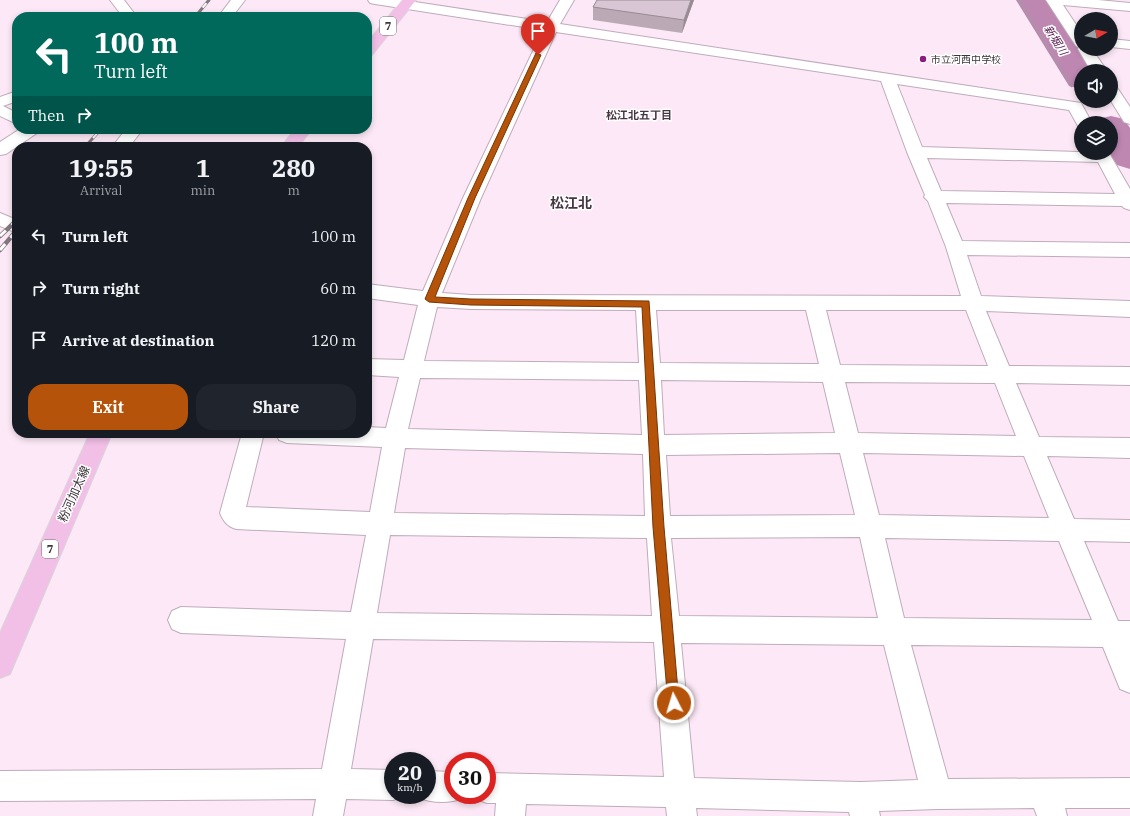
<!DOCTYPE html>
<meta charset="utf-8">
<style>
:root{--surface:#171b24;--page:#20242c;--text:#f1f3f6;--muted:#9ea1a6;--accent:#b45309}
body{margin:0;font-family:"IBM Plex Serif","Noto Sans JP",serif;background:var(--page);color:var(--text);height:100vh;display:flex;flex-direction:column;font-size:15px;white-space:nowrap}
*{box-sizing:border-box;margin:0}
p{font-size:13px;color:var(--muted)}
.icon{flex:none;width:22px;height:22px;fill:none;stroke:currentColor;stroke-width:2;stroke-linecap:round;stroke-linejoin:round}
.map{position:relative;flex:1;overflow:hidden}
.details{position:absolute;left:12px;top:142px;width:360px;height:296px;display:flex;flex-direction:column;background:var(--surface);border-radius:16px;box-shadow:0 2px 6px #0003}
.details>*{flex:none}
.top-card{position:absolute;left:12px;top:12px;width:360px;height:122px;border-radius:16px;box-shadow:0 2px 6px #0003;background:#00695c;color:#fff;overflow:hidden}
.needle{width:26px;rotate:80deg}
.fabs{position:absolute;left:1074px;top:12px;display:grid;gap:8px}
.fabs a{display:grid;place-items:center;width:44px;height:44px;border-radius:50%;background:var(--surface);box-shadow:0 2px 6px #0003;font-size:20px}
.speed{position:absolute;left:384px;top:752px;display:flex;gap:8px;font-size:20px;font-weight:700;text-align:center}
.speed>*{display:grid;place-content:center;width:52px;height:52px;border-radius:50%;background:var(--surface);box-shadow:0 2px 6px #0003;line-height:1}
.speed small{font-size:10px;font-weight:400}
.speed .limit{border:6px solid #d22;background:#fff;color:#111}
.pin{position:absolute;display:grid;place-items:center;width:34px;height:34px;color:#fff;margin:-41px -17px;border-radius:50% 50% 50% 0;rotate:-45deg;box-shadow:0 0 4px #0007}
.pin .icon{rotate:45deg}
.me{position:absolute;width:44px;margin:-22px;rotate:355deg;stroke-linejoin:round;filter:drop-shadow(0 0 3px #0008)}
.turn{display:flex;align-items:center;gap:14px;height:84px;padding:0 16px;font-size:18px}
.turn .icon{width:52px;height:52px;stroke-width:2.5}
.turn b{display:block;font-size:28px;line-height:34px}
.then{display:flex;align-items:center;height:38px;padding:0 16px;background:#0003;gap:8px;font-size:15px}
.eta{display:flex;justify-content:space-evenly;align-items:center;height:68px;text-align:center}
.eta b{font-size:24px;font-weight:700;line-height:28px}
.primary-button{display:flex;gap:8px;margin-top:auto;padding:8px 16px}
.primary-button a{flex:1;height:46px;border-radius:16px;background:var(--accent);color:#fff;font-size:16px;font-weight:700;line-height:46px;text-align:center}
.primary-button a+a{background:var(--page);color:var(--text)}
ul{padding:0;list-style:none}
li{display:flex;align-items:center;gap:12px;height:52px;padding:0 16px}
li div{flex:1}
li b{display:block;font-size:15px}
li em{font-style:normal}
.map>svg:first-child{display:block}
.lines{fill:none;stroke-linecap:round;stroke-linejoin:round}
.river{fill:#bd87b1;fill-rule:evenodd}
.minor-casing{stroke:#bfacba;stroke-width:2}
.major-casing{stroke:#d8d7d8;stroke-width:2}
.path{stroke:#a698a2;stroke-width:2;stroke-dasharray:3 1.5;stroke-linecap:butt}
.minor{fill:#fff;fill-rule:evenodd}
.major{fill:#f2bfe7;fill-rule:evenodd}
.rail-far1-casing{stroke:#847880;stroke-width:3}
.rail-casing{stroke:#847880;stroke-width:4.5}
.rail-far1{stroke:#fff;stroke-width:2;stroke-dasharray:6;stroke-linecap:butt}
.rail{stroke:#fff;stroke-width:3;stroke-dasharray:8;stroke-linecap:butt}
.wall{fill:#bbaab6}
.shaded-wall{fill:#988b94}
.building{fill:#d9c6d4;stroke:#988b94}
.route{fill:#b45309;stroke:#753606}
.poi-dot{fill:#8d1b7d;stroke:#fff;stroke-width:1.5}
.labels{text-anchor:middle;stroke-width:3;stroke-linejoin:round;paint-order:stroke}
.far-poi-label{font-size:10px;fill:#3c353a;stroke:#fff;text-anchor:start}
.shield{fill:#fff;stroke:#767275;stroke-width:1}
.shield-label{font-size:11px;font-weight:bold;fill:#3c353a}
.far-water-label{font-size:11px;font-style:italic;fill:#59184f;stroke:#fff}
.far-neighbourhood-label{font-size:11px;font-weight:bold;fill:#463642;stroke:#fff}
.street-label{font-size:12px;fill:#3c353a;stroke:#fff}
.quarter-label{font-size:14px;font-weight:bold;fill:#463642;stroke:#fff}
</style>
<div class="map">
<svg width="1130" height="816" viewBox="0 0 1130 816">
<rect width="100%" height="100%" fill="#fce8f6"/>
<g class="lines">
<g class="river">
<path d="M 1016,0 L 1046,0 L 1093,71 L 1081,71 L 1081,89 L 1069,86 Z"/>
<path d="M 1111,116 L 1124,119 L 1130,128 L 1130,169 L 1117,165 L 1109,153 L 1111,153 L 1111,123 L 1096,123 L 1098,119 Z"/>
</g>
<g class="minor-casing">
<g id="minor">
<path d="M 110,0 L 124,0 L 137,17 L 123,17 Z"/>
<path d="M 231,0 L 245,0 L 232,17 L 218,17 Z"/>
<path d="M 368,0 L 402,0 L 547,22 L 560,0 L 574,0 L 560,24 L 1081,103 L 1092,123 L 1081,123 L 1081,127 L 1078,126 L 1069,110 L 897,84 L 922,147 L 1109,153 L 1130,189 L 1130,210 L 1124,208 L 1122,206 L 946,203 L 962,241 L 1130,243 L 1130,257 L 967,255 L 981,296 L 1130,301 L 1130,317 L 986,311 L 1009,366 L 1130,367 L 1130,385 L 1016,383 L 1039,437 L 1130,438 L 1130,458 L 1047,456 L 1074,519 L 1130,520 L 1130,542 L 1084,541 L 1118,621 L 1130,621 L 1130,693 L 1120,689 L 1103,647 L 911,645 L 948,779 L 1130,778 L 1130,808 L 1065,808 L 1067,816 L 1037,816 L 1034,808 L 937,809 L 879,811 L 880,816 L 850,816 L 849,812 L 696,808 L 697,816 L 667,816 L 666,807 L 526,804 L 525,816 L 495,816 L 496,803 L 487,803 L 476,799 L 475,795 L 487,795 L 487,773 L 664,777 L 654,642 L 373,639 L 351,769 L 393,770 L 393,795 L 404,796 L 393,800 L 346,799 L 343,816 L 313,816 L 316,799 L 0,801 L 0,771 L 322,769 L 346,639 L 181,633 L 172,629 L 168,620 L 172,611 L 181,607 L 351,612 L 366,535 L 236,529 C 227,526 224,522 220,513 L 242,433 L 264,433 L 246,507 L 370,512 L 382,447 L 287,443 L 279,440 L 276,433 L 367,433 L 367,427 L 386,428 L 399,377 L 367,375 L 367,359 L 404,360 L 418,305 L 367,298 L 367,284 L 423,291 L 463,198 L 543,30 L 375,4 L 370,3 ZM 556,32 L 881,81 L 907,152 L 925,195 L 924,197 L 928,201 L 946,247 L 961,296 L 471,295 L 442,293 L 481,198 ZM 927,158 L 1098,162 L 1115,194 L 941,191 ZM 437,307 L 471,309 L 636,310 L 639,363 L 424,361 ZM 656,310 L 806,310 L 819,364 L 660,363 ZM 826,310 L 966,310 L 988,366 L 840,365 ZM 420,378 L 639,380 L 642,435 L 408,429 ZM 661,380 L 823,382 L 835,433 L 664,435 ZM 845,382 L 995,383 L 1016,436 L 858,433 ZM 405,448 L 643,454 L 645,516 L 394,513 ZM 840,453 L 855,515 L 670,516 L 666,455 ZM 863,453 L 1024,456 L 1049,518 L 879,515 ZM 390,535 L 647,538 L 652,616 L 377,613 ZM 860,537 L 878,618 L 679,616 L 671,538 ZM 885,538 L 1059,541 L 1092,620 L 904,618 ZM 681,643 L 884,645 L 918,780 L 861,782 L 694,778 Z"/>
<path d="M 1046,0 L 1098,0 L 1130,3 L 1130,11 L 1063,5 L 1081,32 L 1081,49 L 1092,49 L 1107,71 L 1091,71 L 1078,49 L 1079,47 L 1076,46 Z"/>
<path d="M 1111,39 L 1130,41 L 1130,49 L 1111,47 Z"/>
<path d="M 1111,84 L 1116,86 L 1130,107 L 1130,124 L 1124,122 L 1111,101 Z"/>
<path d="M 17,91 L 17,101 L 3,106 L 17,113 L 17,124 L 0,116 L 0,97 Z"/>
<path d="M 20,129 L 39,129 L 37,133 L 6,154 L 0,155 L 0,142 Z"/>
<path d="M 126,129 L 143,129 L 129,147 L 112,147 Z"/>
<path d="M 0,213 L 17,220 L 17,233 L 0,226 Z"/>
<path d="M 427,771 L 453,772 L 453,795 L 465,795 L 464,798 C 448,804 432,803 416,797 L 416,795 L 427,795 Z"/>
</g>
</g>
<g class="major-casing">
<g id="major">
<path d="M 402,0 L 416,0 L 372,55 L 367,56 L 367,43 Z"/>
<path d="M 295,129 L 312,129 L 298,147 L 281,147 Z"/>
<path d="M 90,433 L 112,433 L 10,674 L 0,678 L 0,633 Z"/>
</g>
</g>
<path class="path" d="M 1019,0 L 1072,87"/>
<use href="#minor" class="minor"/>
<use href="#major" class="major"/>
<g class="rail-far1-casing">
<g id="rail-far1">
<path d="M 195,17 L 209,0"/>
<path d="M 85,147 L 101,129"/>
</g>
</g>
<g class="rail-casing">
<g id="rail">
<path d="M 0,236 L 17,220"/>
<path d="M 0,250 L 17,230"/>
</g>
</g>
<use href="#rail-far1" class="rail-far1"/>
<use href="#rail" class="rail"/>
</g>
<path class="wall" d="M 597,0 L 694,0 L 682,33 L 593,20 L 593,7 Z"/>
<path class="shaded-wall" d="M 691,0 L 694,0 L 682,33 L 684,20 Z"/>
<path class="building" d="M 597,0 L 691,0 L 684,20 L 593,7 Z"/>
<path class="route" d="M 536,53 L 541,55 L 475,198 L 435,297 L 471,299 L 649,301 L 664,527 L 679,703 L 678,708 L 674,709 L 669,708 L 668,703 L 653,527 L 642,307 L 471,305 L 429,302 L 425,299 L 468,198 Z"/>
<circle class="poi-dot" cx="923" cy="59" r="4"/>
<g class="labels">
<g class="far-poi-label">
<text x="931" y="63">市立河西中学校</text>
</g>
<g class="shield">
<rect x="380" y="17" width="16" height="18" rx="3"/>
<rect x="42" y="540" width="16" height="18" rx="3"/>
</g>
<g class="shield-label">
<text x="388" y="30">7</text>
<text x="50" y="553">7</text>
</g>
<g class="far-water-label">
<text transform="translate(1056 40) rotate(58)" y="4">新堀川</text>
</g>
<g class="far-neighbourhood-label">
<text x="639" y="119">松江北五丁目</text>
</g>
<g class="street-label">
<text transform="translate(74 494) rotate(-66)" y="4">粉河加太線</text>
</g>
<g class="quarter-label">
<text x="571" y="208">松江北</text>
</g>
</g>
</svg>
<div class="fabs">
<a><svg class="needle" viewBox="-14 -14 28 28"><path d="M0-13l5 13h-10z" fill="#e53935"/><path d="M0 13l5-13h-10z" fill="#9ea1a6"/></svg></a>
<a><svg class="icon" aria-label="sound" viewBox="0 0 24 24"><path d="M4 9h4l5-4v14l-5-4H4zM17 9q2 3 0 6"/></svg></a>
<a><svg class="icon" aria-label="layers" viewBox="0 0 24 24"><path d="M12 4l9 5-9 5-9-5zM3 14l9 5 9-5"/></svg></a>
</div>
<div class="speed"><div>20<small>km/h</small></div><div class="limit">30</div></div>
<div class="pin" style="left:538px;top:55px;background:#d93025"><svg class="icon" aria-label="arrive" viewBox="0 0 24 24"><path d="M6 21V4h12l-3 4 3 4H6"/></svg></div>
<svg class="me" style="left:674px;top:703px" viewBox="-20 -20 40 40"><circle r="17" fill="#b45309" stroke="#fff" stroke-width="3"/><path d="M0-11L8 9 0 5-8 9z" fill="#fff"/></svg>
<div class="top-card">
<div class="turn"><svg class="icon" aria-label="left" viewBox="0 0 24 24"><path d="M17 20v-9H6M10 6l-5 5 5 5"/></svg><div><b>100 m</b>Turn left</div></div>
<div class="then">Then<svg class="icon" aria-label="right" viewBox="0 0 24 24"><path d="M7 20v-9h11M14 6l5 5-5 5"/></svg></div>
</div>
<section class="details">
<div class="eta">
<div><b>19:55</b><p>Arrival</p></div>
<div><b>1</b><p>min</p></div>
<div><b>280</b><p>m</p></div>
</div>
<ul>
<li><svg class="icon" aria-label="left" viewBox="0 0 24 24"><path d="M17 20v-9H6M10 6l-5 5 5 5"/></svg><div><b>Turn left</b></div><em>100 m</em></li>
<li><svg class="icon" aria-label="right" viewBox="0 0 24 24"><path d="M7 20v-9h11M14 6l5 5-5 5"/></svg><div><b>Turn right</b></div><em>60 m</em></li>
<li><svg class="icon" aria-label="arrive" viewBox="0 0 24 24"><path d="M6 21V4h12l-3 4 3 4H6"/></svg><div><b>Arrive at destination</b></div><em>120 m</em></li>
</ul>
<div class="primary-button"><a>Exit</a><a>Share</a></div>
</section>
</div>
